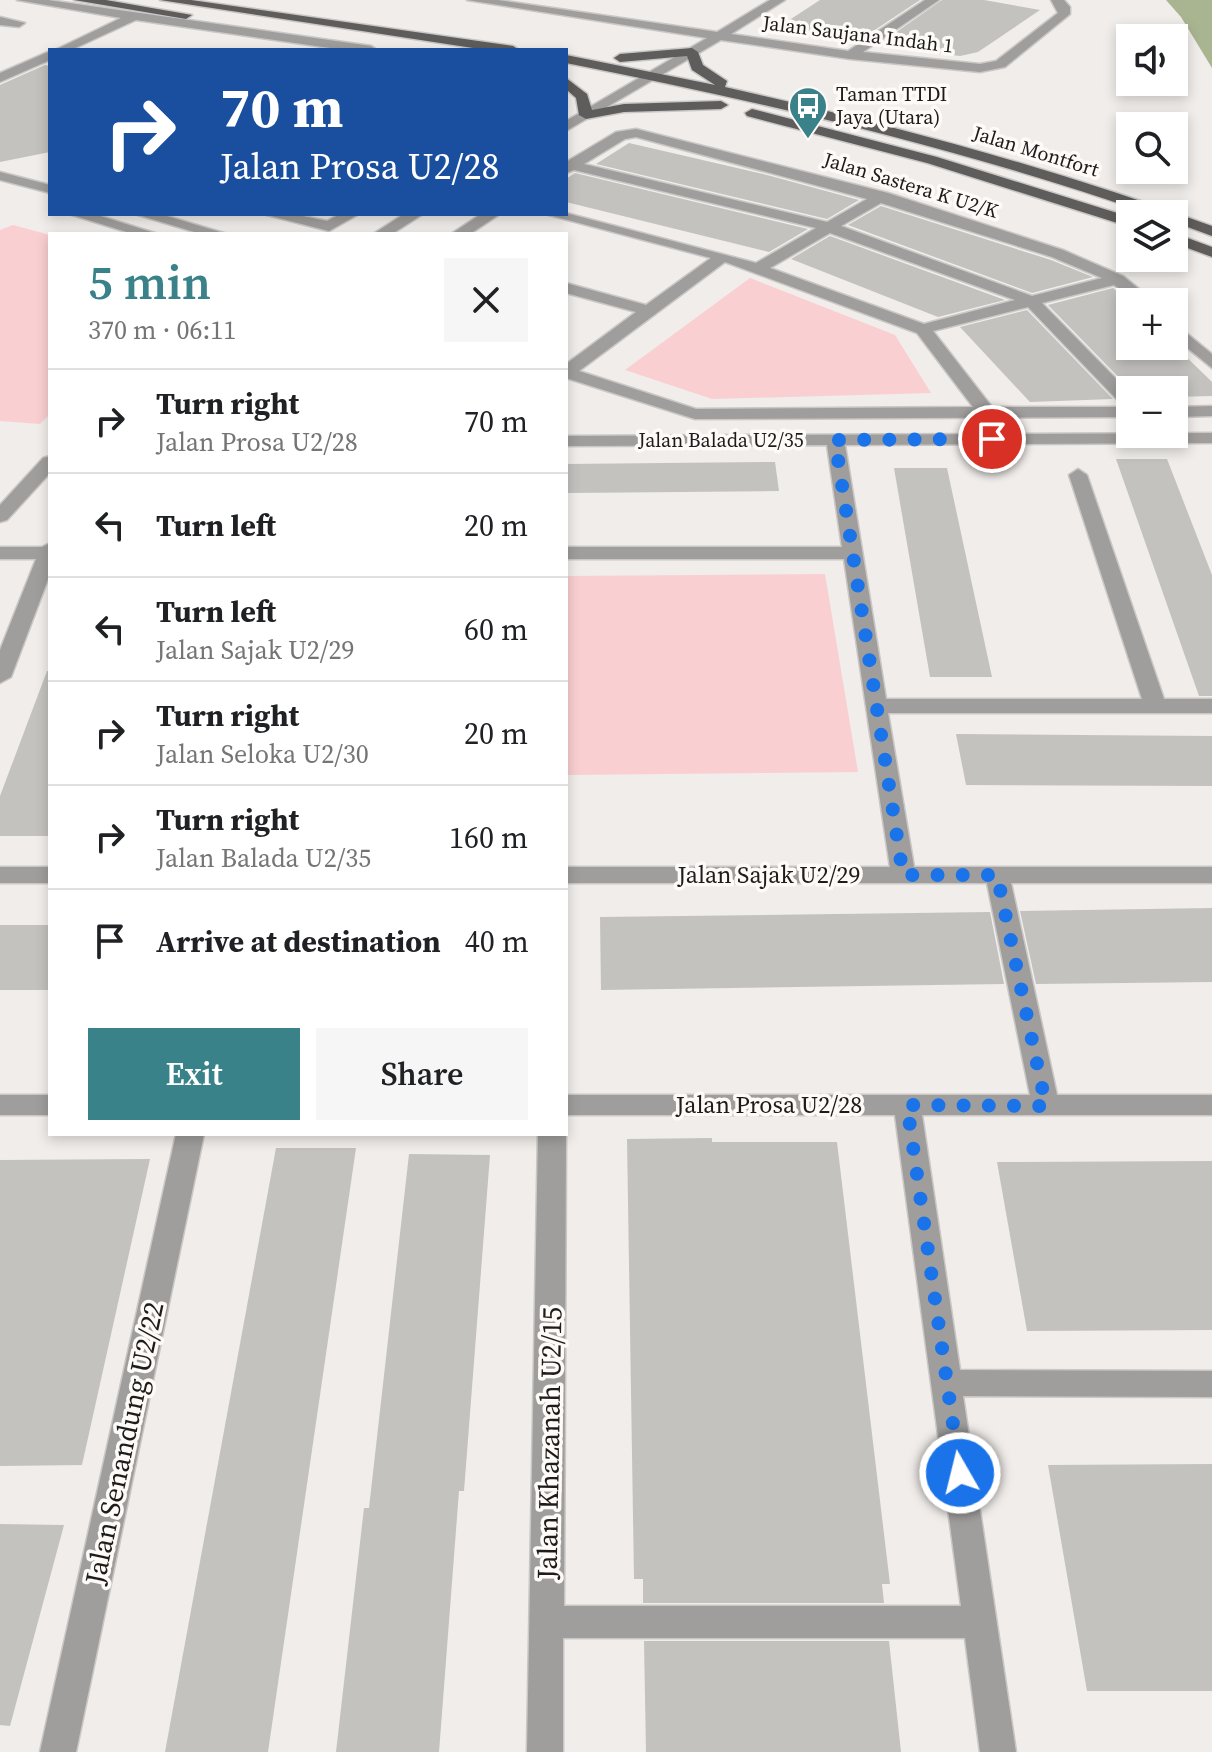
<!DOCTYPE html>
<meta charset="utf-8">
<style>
:root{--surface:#fff;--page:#f6f6f6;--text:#202124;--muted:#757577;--line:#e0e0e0;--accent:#3a8289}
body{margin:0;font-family:"Source Serif 4",serif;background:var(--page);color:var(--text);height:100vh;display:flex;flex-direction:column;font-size:30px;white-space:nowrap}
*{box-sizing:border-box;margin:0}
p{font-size:26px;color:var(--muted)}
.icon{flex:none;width:44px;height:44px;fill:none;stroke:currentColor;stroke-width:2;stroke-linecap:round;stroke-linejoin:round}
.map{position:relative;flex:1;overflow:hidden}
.details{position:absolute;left:48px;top:232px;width:520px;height:904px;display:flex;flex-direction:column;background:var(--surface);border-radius:0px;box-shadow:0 4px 12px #0003}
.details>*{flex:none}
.banner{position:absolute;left:48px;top:48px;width:520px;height:168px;border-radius:0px;box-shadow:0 4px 12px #0003;background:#1a4fa0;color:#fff;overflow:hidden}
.tools{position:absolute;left:1116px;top:24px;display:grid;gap:16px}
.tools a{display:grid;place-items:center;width:72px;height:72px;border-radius:0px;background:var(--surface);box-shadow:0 4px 12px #0003;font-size:40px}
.pin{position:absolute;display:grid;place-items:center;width:68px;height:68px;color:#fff;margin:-34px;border:4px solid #fff;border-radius:50%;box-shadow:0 2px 8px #0007}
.me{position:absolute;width:88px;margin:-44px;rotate:352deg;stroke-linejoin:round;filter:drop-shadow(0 0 6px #0008)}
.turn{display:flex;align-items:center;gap:28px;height:168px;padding:0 40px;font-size:36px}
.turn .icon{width:104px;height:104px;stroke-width:2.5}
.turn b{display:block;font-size:56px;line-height:68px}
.round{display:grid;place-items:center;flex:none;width:84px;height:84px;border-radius:0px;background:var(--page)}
.head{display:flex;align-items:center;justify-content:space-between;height:136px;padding:0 40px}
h1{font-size:48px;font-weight:600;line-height:60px;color:var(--accent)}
.cta{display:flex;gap:16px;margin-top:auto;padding:16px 40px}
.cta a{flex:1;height:92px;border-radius:0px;background:var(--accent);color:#fff;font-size:32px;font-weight:600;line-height:92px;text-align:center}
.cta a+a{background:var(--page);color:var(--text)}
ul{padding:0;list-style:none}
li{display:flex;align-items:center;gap:24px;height:104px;padding:0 40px;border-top:2px solid var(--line)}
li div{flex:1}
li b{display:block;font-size:30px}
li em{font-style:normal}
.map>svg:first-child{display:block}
.green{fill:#facfd1}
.water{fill:#a9b591}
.building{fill:#c3c2bf}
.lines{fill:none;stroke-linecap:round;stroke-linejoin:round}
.minor-casing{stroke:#cac7c5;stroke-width:3}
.major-casing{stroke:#cac7c5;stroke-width:3}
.minor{fill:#9f9e9d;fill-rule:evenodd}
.major{fill:#5f5d5c;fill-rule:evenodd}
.route{stroke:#1a73e8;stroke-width:14;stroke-dasharray:0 25.2}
.labels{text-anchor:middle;stroke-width:7;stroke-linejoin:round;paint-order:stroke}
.far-street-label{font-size:20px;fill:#1d1c1b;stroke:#fdfaf8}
.far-poi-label{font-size:20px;fill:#1d1c1b;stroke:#fdfaf8;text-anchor:start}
.street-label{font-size:24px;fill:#1d1c1b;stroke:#fdfaf8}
.near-street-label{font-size:28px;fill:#1d1c1b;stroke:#fdfaf8}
</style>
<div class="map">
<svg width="1212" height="1752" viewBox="0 0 1212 1752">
<rect width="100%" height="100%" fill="#f0edea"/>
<g class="green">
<path d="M 13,225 L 50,235 L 50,414 L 40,424 L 0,421 L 0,230 Z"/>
<path d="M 750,278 L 895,335 L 931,393 L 712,399 L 625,370 Z"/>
<path d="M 825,574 L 858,772 L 566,775 L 566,576 Z"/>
</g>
<path class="water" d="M 1166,0 L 1212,0 L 1212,68 L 1181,17 Z"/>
<g class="building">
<path d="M 820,0 L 920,0 L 855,43 L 771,32 Z"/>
<path d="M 942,0 L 984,0 L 1040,10 L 978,52 L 960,56 L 878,45 Z"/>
<path d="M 45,65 L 50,66 L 50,152 L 0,162 L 0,85 Z"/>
<path d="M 629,143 L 767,175 L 859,200 L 827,219 L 596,164 Z"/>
<path d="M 575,173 L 808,229 L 769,252 L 566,202 L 566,179 Z"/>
<path d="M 881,206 L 1051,260 L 1093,277 L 1032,293 L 848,225 Z"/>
<path d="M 830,236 L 1005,300 L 938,317 L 791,259 Z"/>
<path d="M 1113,288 L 1130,302 L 1130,346 L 1174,345 L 1212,382 L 1212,396 L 1174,397 L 1174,390 L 1131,390 L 1048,305 Z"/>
<path d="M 1027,310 L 1113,399 L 1030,402 L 960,327 Z"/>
<path d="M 1116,459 L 1167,459 L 1212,575 L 1212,696 L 1199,696 Z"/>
<path d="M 775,462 L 779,491 L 566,493 L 566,464 Z"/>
<path d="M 894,468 L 947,468 L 992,677 L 930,677 Z"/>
<path d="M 47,671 L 50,671 L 50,836 L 0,836 L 0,796 Z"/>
<path d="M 956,734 L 1212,736 L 1212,786 L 966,785 Z"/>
<path d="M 1212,908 L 1212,982 L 1036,984 L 1020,911 Z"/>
<path d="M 990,912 L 1004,984 L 601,990 L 600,917 Z"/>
<rect x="0" y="925" width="50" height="65"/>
<path d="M 712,1138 L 712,1142 L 837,1142 L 890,1584 L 882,1584 L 884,1603 L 643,1603 L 643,1579 L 634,1579 L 627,1139 Z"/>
<path d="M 276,1148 L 356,1148 L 268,1752 L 165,1752 Z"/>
<path d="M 409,1154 L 490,1155 L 464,1491 L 459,1491 L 439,1752 L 336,1752 L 364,1508 L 369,1508 Z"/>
<path d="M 150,1159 L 82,1465 L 0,1466 L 0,1160 Z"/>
<path d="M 1212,1161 L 1212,1330 L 1027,1331 L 997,1162 Z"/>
<path d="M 1212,1464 L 1212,1691 L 1087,1691 L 1048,1465 Z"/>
<path d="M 0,1524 L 64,1525 L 10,1726 L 0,1725 Z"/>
<path d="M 644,1641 L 889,1641 L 901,1752 L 646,1752 Z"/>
</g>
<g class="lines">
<g class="minor-casing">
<g id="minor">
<path d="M 17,0 L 48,0 L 371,46 L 377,50 L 344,50 L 136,20 L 71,50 L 55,50 L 121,18 Z"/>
<path d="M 467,0 L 498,0 L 717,32 L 770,0 L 785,0 L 731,34 L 848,51 L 925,0 L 939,0 L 863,52 L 980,64 L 996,61 L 1058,13 L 1051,0 L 1064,0 L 1070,7 L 1070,14 L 1005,67 L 980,72 L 850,59 L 721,40 L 566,131 L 566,121 L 707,38 Z"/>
<path d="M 0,17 L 25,23 L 19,27 L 0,25 Z"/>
<path d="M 50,51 L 50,60 L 0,82 L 0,73 Z"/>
<path d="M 636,129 L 888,193 L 1063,250 L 1123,276 L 1155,302 L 1137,302 L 1114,285 L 1042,303 L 1130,393 L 1130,417 L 695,419 L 566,378 L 566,364 L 636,312 L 566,293 L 566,283 L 646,305 L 711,258 L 545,214 L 566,213 L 756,263 L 816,228 L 574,170 L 566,173 L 566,162 L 616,132 ZM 636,137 L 867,199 L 827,222 L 584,164 L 625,139 ZM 881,203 L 1052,257 L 1102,278 L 1032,296 L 841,226 ZM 830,233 L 1015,300 L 924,324 L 770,268 ZM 725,262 L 917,333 L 973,407 L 696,409 L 579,371 ZM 1028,307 L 1124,407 L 992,407 L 933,331 Z"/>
<path d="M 0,172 L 50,185 L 50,193 L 0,180 Z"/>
<path d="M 69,214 L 94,214 L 158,234 L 133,234 Z"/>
<path d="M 135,214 L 160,214 L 227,234 L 201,234 Z"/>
<path d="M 263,214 L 293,214 L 327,221 L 340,214 L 359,214 L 329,231 Z"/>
<path d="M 404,214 L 423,214 L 392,234 L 373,234 Z"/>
<path d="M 481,214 L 500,214 L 470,234 L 451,234 Z"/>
<path d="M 1174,323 L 1212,354 L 1212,368 L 1174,337 Z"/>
<path d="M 1212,406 L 1212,416 L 1174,417 L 1174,407 Z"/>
<path d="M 1212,433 L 1212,443 L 845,445 L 886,699 L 1142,699 L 1069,475 L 1078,469 L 1087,475 L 1164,699 L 1212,699 L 1212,713 L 888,713 L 914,867 L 1212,867 L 1212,883 L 1011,883 L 1057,1095 L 1212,1095 L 1212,1115 L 922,1115 L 960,1370 L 1212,1371 L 1212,1397 L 963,1396 L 1016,1752 L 980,1752 L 965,1638 L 563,1638 L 563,1752 L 527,1752 L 538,1134 L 566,1134 L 564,1606 L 961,1606 L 895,1115 L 566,1115 L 566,1095 L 1030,1095 L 987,883 L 566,883 L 566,867 L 890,867 L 844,559 L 566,559 L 566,547 L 842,547 L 827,445 L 566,446 L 566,436 Z"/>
<path d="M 50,456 L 50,473 L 7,520 L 0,522 L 0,505 L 43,458 Z"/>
<path d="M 50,543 L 50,574 L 11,677 L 0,683 L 0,650 L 36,559 L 0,559 L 0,547 L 42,547 Z"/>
<rect x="0" y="867" width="50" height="16"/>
<rect x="0" y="1095" width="50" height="20"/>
<path d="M 176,1134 L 204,1134 L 76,1752 L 40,1752 Z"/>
</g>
</g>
<g class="major-casing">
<g id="major">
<path d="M 74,0 L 106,0 L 192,15 L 186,19 Z"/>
<path d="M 160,0 L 191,0 L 513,46 L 519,50 L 486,50 Z"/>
<path d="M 692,48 L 698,52 L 703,65 L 727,81 L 725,87 C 890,124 1054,168 1212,226 L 1212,236 L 1174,222 L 1174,214 L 1150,214 C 959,148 764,102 566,63 L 566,55 L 715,85 L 692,70 L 687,56 L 620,62 L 614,58 L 620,54 Z"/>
<path d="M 566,78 L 587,94 L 592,110 L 624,104 L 721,101 L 728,105 L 721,109 L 624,112 L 586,119 L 579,115 L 576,98 L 566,89 Z"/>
<path d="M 752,109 L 937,157 L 1130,217 L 1130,227 L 927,163 L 747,116 L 745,113 Z"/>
<path d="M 1174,233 L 1212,247 L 1212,257 L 1174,243 Z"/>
</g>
</g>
<use href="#minor" class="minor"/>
<use href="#major" class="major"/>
</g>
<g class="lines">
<path class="route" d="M 960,1473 L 907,1105 L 1046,1106 L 997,875 L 903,875 L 835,440 L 992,439"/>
</g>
<defs>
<g id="bus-pin" transform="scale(2)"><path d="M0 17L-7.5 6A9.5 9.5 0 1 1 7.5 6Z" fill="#3a8289" stroke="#fdfaf8"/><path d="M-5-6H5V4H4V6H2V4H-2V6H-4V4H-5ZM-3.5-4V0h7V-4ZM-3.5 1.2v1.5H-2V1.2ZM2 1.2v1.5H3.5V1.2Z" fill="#fff"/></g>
</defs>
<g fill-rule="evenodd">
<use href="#bus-pin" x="808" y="106"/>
</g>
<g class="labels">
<g class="far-street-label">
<text transform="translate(858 34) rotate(7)" y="7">Jalan Saujana Indah 1</text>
<text transform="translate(1036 151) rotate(17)" y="7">Jalan Montfort</text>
<text transform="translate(911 185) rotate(17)" y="7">Jalan Sastera K U2/K</text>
<text x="721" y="447">Jalan Balada U2/35</text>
</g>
<g class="far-poi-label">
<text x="836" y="101">Taman TTDI<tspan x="836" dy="23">Jaya (Utara)</tspan></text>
</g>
<g class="street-label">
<text x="769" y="883">Jalan Sajak U2/29</text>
<text x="769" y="1113">Jalan Prosa U2/28</text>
</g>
<g class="near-street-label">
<text transform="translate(124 1443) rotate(-78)" y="10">Jalan Senandung U2/22</text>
<text transform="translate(549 1443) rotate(-89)" y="10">Jalan Khazanah U2/15</text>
</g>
</g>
</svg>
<div class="tools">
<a><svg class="icon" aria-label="sound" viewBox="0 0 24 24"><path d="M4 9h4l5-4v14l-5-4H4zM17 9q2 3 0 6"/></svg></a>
<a><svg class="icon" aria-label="search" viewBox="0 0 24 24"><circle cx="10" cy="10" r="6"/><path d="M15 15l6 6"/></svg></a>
<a><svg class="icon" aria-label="layers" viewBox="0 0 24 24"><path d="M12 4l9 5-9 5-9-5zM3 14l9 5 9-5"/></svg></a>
<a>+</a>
<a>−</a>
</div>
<div class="pin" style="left:992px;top:439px;background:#d93025"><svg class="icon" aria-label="arrive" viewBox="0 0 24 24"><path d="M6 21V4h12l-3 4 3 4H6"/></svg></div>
<svg class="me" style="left:960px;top:1473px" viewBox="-20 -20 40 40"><circle r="17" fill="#1a73e8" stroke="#fff" stroke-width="3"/><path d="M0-11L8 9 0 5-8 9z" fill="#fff"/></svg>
<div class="banner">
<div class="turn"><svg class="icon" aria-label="right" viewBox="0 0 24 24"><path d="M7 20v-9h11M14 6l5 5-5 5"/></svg><div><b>70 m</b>Jalan Prosa U2/28</div></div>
</div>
<section class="details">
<div class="head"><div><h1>5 min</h1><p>370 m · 06:11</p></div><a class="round"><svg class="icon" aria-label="close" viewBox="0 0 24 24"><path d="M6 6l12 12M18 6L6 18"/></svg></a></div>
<ul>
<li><svg class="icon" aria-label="right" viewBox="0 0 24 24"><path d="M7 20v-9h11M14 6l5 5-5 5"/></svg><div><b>Turn right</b><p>Jalan Prosa U2/28</p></div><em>70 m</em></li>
<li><svg class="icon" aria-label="left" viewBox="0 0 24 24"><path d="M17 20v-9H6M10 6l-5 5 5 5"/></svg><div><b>Turn left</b></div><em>20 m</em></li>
<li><svg class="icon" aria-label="left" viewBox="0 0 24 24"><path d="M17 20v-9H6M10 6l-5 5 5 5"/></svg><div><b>Turn left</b><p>Jalan Sajak U2/29</p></div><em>60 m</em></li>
<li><svg class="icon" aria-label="right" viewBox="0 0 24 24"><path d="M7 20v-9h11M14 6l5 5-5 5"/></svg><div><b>Turn right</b><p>Jalan Seloka U2/30</p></div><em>20 m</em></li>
<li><svg class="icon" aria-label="right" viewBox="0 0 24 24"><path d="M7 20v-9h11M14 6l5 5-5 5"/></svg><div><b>Turn right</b><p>Jalan Balada U2/35</p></div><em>160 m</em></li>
<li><svg class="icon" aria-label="arrive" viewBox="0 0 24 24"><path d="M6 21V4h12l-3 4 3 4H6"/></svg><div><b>Arrive at destination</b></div><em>40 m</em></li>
</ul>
<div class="cta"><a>Exit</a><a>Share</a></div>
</section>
</div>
